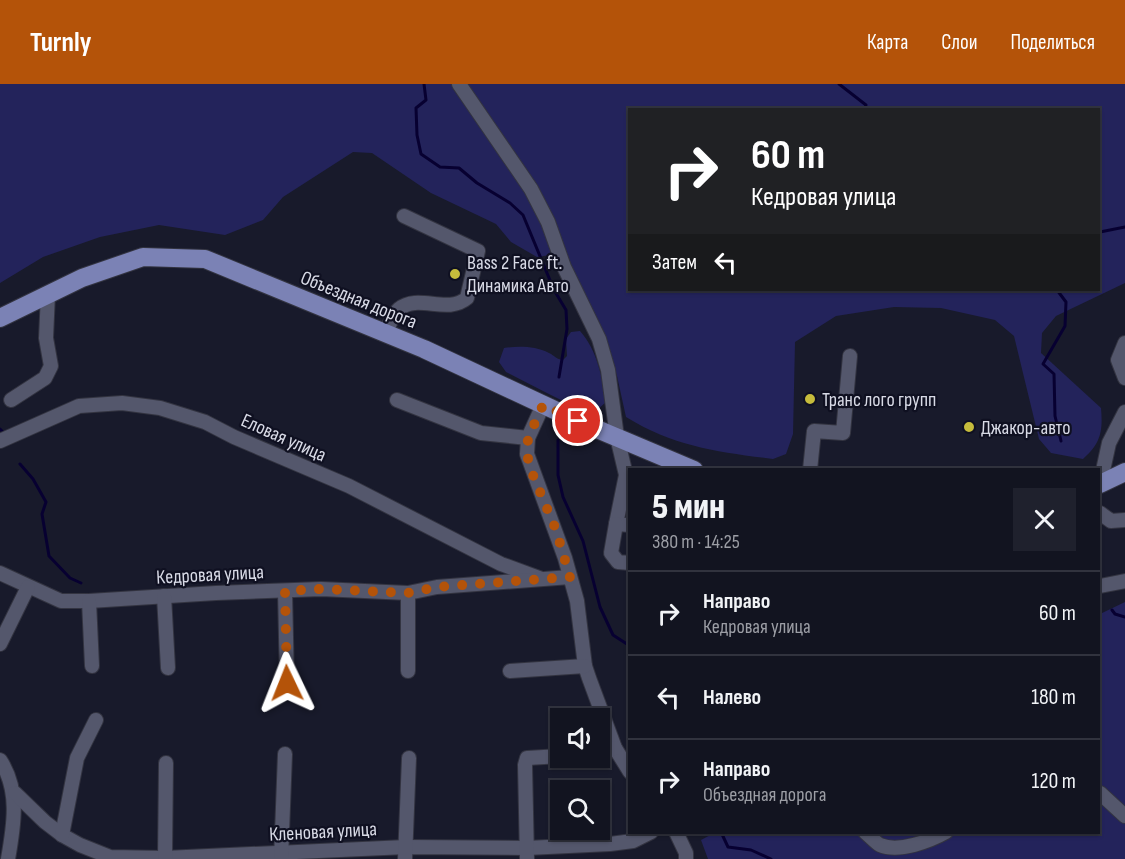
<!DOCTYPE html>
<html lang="ru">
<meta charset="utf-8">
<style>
:root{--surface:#121420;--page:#1f212d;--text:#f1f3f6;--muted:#9c9ea5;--line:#31333e;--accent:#b45309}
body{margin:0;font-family:"Sofia Sans Condensed",sans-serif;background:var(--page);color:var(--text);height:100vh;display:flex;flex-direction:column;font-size:22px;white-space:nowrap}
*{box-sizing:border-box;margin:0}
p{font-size:20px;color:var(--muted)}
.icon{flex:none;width:33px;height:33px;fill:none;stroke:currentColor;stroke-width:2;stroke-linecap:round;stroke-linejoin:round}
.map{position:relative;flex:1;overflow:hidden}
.drawer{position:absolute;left:628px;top:384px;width:472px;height:366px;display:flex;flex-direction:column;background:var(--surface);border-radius:0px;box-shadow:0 2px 4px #0004,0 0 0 2px var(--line)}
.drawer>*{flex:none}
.guide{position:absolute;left:628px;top:24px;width:472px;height:183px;border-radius:0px;box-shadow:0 2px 4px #0004,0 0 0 2px var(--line);background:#202124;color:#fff;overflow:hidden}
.controls{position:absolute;left:550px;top:624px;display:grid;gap:12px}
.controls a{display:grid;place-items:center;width:60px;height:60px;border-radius:0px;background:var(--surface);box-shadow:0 2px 4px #0004,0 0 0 2px var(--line);font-size:30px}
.pin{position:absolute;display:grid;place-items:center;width:51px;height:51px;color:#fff;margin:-26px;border:3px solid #fff;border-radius:50%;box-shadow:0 2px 6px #0007}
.me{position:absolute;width:66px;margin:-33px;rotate:358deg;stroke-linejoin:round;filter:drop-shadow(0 0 4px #0008)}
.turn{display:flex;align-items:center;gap:21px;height:126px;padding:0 24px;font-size:27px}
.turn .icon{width:78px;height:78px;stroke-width:2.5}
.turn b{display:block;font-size:42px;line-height:51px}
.then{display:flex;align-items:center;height:57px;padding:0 24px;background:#0003;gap:12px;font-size:22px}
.round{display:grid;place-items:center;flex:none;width:63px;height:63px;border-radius:0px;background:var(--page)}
.head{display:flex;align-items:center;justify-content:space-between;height:102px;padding:0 24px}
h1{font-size:36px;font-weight:800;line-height:45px}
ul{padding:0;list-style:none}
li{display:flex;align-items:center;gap:18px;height:84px;padding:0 24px;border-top:2px solid var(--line)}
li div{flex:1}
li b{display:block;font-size:22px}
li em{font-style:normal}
header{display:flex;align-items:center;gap:36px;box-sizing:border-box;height:84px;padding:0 30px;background:var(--accent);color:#fff}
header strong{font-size:28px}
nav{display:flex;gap:33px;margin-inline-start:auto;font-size:21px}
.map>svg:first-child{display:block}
.green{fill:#23235b;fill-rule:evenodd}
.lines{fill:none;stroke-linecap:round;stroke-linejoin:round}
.stream{stroke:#070031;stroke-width:3}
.minor-casing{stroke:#333441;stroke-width:16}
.major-casing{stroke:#333441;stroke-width:20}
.minor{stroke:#54576c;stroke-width:14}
.major{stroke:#7b82b5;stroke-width:18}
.route{stroke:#b45309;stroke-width:10;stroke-dasharray:0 18}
.poi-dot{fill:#c6bc3c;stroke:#0f1021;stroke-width:2}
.labels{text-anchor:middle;stroke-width:4.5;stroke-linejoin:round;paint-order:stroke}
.poi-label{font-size:20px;fill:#d8dae6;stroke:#0f1021;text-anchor:start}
.street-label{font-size:20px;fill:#d8dae6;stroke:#0f1021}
</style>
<header>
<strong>Turnly</strong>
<nav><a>Карта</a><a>Слои</a><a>Поделиться</a></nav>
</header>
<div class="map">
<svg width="1125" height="775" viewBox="0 0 1125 775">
<rect width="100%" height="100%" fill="#181a2b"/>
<g class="green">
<path d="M 0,0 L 455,0 C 475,30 557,140 550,171 L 537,173 L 511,158 L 496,140 L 431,109 L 372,69 L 353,68 L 283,113 L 263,136 L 225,151 L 159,141 L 100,153 L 43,173 L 0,199 Z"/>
<path d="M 466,0 L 1125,0 L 1125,199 L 1056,232 L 1042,249 L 1041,269 L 1101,324 C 1103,347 1101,359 1083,375 L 1051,369 L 1039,355 L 1014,252 L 995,236 L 941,224 L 894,223 L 836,232 L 795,258 L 793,350 L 786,370 L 773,375 C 718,368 675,363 626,333 L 617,292 L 604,250 ZM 630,26 L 1100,26 L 1100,206 L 630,206 Z"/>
<path d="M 580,247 C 597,266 602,292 606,318 L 596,327 L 581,326 L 543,307 L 506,288 L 499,278 L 504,264 C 519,262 535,262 549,269 C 555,272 556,275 563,276 L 567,272 L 566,255 L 571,248 Z"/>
<path d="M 1125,518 L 1125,775 L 708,775 L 701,756 L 716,748 L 1100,748 L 1100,530 Z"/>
</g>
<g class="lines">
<g class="stream">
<path d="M 424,0 L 426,16 L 416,24 L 417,51 L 421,70 L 440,83 L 459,84 L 477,99 L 510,119 L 523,131 L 554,206 L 566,226 L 567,245 L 559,293"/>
<path d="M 839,0 L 866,21 L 864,26"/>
<path d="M 1100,148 L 1125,143"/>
<path d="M 1057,206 L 1066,218 L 1065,242 L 1043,280 L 1054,290 L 1055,332 L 1061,357"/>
<path d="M 0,345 L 3,348"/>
<path d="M 558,356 L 558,391 L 563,413 L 583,457 L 600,523 L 613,551 L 630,562"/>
<path d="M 20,380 L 33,395 L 46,418 L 42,430 L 49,472 L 70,494 L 81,499"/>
<path d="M 1112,526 L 1115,530 L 1125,533"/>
<path d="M 721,748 L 728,763 L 751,766 L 771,775"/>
</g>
<g class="minor-casing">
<g id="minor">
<path d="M 459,0 L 531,105 L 548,138 L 564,183 L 599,255 L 608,286 L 617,353 L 626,391 L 616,440 L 630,441"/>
<path d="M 385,249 C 389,242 393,230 399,225 C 418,209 447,231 467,214 L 478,167 L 404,132"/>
<path d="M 1125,259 L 1118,276 L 1125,294"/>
<path d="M 11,316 L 45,294 L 51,282 L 46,254 L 48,210"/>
<path d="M 397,316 L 481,349 L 528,354"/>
<path d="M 543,321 L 528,354 L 527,370 L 565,474 L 577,517 L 585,582 L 589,594 L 615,664 L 630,688"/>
<path d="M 0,357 L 79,322 L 122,319 L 160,324 L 205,338 L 234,353 L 349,402 L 501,480 L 542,495"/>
<path d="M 810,386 L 814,347 L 843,349 L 850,272"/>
<path d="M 1100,400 L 1109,359 L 1125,328"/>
<path d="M 1100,429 L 1111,437 L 1125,436"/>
<path d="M 616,440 L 611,469 L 618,478 L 630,479"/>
<path d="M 0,489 L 61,517 L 89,517 L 216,509 L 321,505 L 408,509 L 437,503 L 570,493"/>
<path d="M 1100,502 L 1125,497"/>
<path d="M 285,507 L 287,599"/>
<path d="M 408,509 L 408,587"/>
<path d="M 164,512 L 168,584"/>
<path d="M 89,517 L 92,582"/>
<path d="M 0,560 L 28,503"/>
<path d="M 510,587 L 585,582"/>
<path d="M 600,669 L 615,664"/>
<path d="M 0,676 C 20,706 14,741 8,775"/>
<path d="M 15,709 L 45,738 L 62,751 L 80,761 L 110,773 L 165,774 L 406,763 L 527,764 L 610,760 L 633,757 L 651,748"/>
<path d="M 1100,709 L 1125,732"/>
<path d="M 676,748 L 686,769 L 686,775"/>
<path d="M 865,748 C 870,752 875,758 880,761 C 899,769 930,757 946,748"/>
<path d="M 62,751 L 77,674 L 96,636"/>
<path d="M 165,775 L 166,679"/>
<path d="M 281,775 L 285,670"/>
<path d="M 405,775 L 409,674"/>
<path d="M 527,775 L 525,681 L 527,674 L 561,672"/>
</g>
</g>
<g class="major-casing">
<g id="major">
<path d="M 0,234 L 82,194 L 143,173 L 205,175 L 424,265 L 578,337 L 694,386"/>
<path d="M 1100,400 L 1125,388"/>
</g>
</g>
<use href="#minor" class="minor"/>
<use href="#major" class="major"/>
</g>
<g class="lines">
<path class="route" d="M 287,599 L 285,507 L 321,505 L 408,509 L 437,503 L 570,493 L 556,446 L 530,384 L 527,370 L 528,354 L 543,321 L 578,337"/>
</g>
<g class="poi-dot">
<circle cx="455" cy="190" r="6"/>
<circle cx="810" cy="315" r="6"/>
<circle cx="969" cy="343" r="6"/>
</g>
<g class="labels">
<g class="poi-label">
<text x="467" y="185">Bass 2 Face ft.<tspan x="467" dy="23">Динамика Авто</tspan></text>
<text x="822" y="322">Транс лого групп</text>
<text x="981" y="350">Джакор-авто</text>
</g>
<g class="street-label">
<text transform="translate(359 215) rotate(22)" y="7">Объездная дорога</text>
<text transform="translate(284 353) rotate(24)" y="7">Еловая улица</text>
<text transform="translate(210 490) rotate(-3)" y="7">Кедровая улица</text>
<text transform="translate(323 747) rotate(-3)" y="7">Кленовая улица</text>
</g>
</g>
</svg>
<div class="controls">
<a><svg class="icon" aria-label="sound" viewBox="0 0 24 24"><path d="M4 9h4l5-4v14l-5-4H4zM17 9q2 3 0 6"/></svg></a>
<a><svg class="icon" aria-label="search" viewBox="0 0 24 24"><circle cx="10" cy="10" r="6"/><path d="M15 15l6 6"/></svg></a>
</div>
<div class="pin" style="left:578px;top:337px;background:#d93025"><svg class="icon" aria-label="arrive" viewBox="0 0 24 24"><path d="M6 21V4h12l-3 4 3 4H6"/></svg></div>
<svg class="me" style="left:287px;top:599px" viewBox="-20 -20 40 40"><path d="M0-17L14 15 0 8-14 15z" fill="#b45309" stroke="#fff" stroke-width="4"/></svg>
<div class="guide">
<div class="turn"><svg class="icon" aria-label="right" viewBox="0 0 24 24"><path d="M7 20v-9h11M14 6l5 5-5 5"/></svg><div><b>60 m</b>Кедровая улица</div></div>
<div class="then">Затем<svg class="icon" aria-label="left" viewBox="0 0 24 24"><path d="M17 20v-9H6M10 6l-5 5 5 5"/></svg></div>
</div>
<section class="drawer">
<div class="head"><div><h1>5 мин</h1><p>380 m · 14:25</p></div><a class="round"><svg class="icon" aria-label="close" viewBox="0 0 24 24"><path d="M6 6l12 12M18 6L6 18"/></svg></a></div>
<ul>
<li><svg class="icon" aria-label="right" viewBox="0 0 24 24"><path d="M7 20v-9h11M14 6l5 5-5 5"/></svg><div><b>Направо</b><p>Кедровая улица</p></div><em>60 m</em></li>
<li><svg class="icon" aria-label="left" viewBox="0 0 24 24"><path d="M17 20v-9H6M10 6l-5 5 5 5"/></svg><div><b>Налево</b></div><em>180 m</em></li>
<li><svg class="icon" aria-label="right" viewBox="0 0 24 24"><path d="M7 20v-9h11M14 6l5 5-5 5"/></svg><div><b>Направо</b><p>Объездная дорога</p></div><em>120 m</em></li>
</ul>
</section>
</div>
